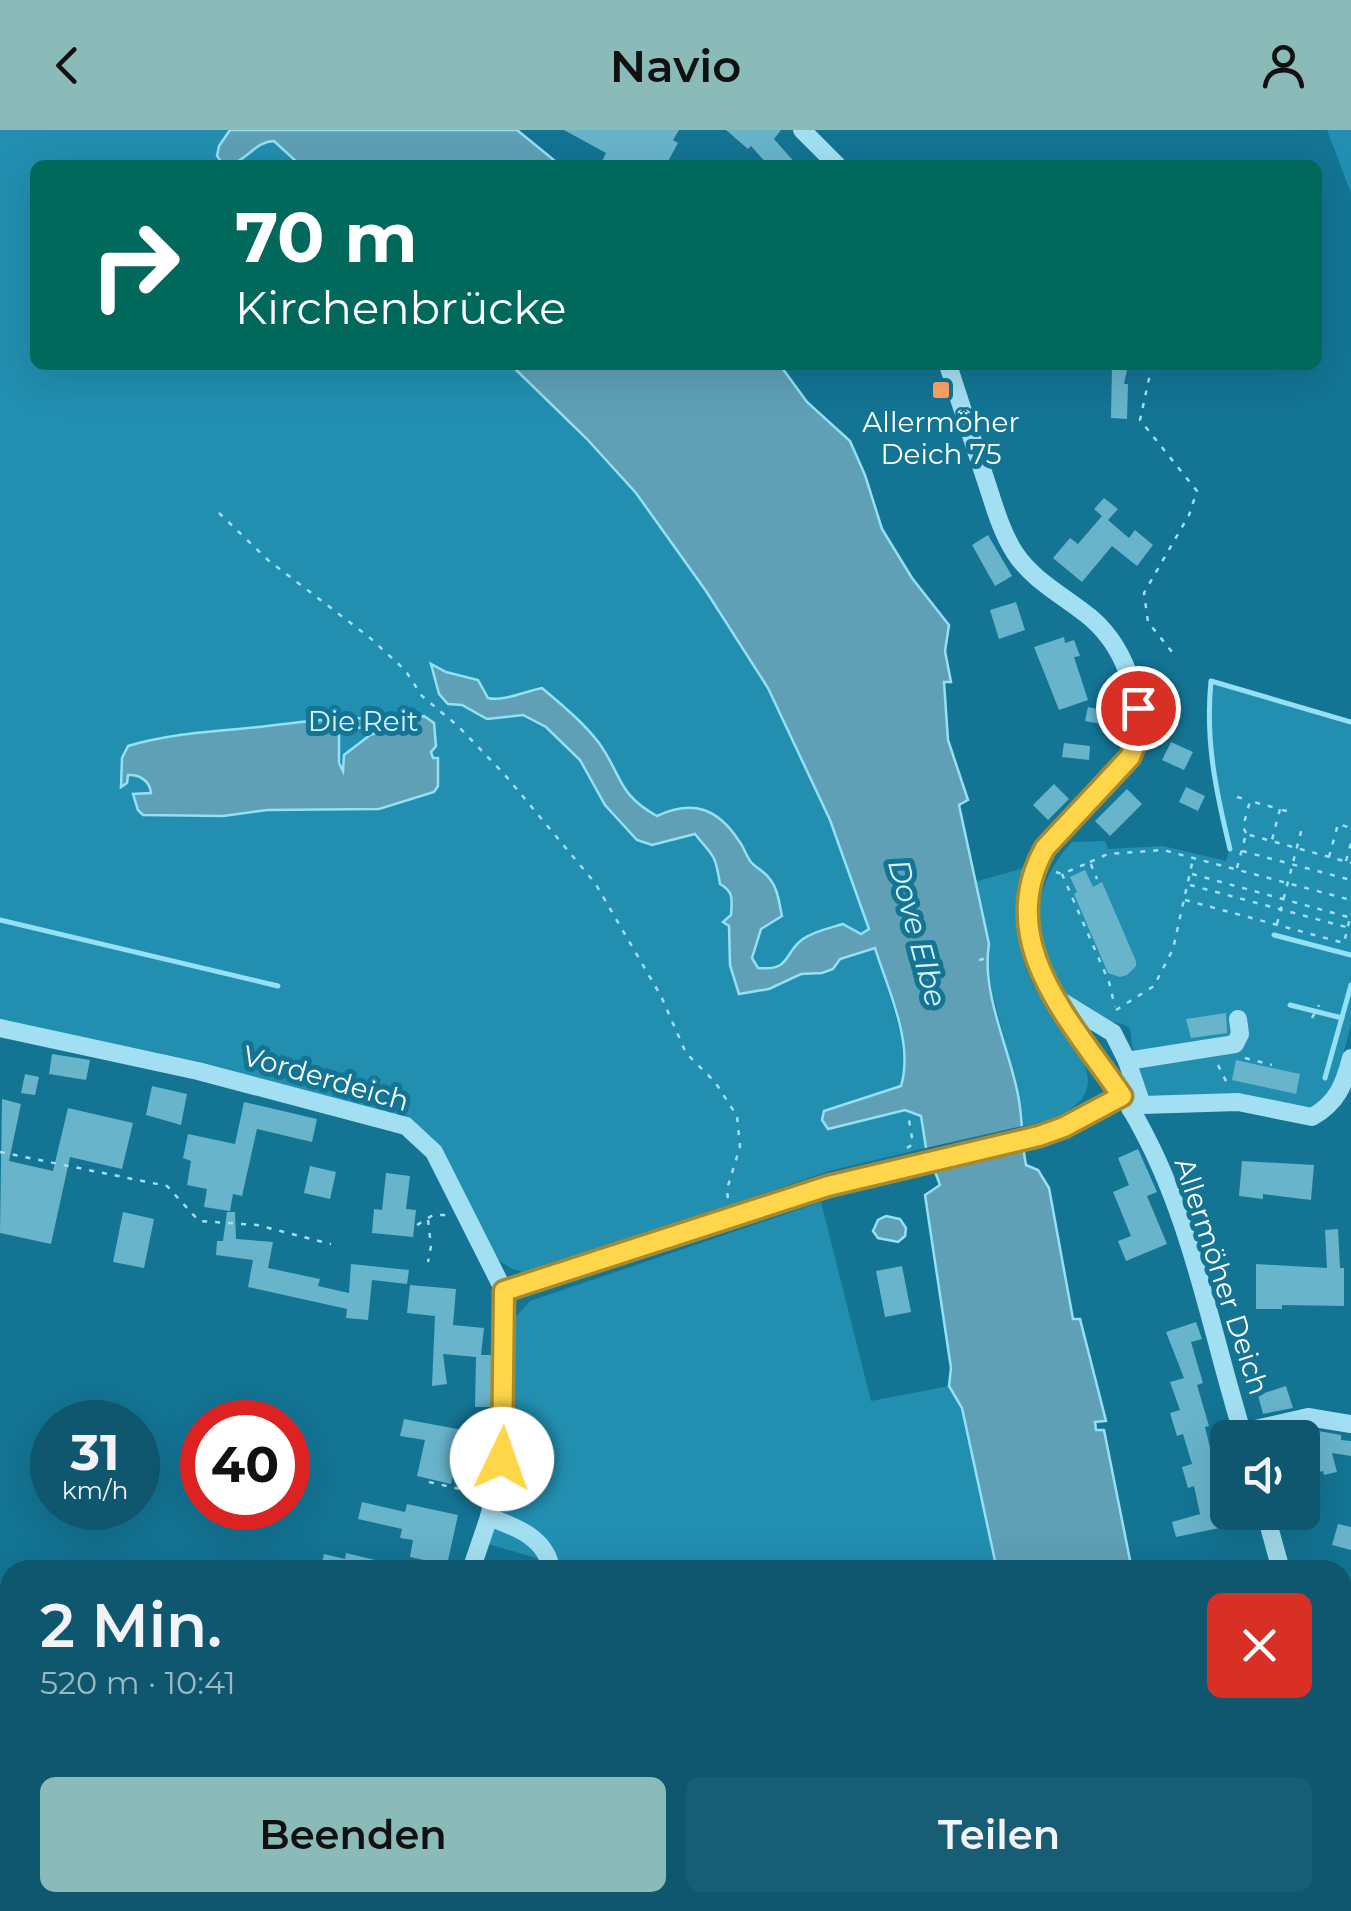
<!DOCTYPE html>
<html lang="de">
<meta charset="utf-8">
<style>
:root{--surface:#0e576f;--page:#175d74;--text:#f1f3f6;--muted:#9bb8c3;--accent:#8bbbb9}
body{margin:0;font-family:Montserrat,sans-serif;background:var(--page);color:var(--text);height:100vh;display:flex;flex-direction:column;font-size:38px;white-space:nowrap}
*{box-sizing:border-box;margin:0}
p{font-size:32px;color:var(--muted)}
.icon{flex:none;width:55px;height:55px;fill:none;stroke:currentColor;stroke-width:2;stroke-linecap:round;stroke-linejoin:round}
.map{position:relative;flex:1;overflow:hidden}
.details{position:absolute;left:0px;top:1430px;width:1352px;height:352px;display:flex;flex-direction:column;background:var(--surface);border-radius:30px 30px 0 0;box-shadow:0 10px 40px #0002}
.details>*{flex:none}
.banner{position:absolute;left:30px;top:30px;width:1292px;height:210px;border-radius:15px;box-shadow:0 10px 40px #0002;background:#00695c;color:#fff;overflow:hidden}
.tools{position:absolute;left:1210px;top:1290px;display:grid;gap:20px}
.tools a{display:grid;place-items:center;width:110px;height:110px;border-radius:15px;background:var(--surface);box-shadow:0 10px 40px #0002;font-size:50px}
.speed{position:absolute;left:30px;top:1270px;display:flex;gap:20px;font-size:50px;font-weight:700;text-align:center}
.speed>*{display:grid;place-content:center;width:130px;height:130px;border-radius:50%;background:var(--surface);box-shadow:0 10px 40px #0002;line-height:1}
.speed small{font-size:25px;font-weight:400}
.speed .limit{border:15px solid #d22;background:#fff;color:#111}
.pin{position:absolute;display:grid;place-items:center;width:85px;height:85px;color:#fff;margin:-42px;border:5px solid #fff;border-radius:50%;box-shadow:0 2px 10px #0007}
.me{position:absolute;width:110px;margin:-55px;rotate:3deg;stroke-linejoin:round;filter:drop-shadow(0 0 8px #0008)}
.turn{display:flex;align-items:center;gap:35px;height:210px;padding:0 40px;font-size:45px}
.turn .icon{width:130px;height:130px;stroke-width:2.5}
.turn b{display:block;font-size:70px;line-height:85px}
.round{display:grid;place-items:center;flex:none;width:105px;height:105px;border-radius:15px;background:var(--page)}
.overview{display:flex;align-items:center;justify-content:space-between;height:170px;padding:0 40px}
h1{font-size:60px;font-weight:600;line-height:75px}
.action{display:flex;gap:20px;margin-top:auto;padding:20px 40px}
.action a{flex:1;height:115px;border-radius:15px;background:var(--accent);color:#111;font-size:40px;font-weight:600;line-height:115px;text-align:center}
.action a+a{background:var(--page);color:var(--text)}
header{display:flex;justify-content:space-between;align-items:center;height:130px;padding:0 40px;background:var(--accent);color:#111;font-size:45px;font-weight:600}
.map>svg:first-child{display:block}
.green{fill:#228fb1}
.water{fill:#5fa0b6;stroke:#94e0f5;stroke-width:2.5}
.pier{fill:#137494}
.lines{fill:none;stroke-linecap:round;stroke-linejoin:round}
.stream{stroke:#94e0f5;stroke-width:5}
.building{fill:#68b4cb}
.path{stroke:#a3dff2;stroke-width:2.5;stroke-dasharray:5 8;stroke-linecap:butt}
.minor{stroke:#a3dff2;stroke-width:18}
.route-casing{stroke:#a68a30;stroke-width:25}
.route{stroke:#ffd54a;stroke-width:18}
.poi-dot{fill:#ffa264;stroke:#137494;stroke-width:4}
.labels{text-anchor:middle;stroke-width:10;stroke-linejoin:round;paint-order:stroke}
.poi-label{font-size:28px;fill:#fff;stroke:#137494}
.park-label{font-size:28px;fill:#d2f3fd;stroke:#137494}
.street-label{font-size:28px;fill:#fff;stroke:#137494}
.water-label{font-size:30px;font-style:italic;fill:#d3f2fc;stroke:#137494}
</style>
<header><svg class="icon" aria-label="back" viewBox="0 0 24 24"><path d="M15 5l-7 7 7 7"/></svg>Navio<svg class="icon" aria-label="person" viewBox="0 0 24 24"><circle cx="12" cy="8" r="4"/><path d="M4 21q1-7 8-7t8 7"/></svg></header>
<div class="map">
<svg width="1351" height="1781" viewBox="0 0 1351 1781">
<rect width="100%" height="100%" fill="#137494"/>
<g class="green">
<path d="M 0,0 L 230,0 L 218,17 L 217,26 L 224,35 L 35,35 L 35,235 L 511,235 L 587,309 L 636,363 L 706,461 L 768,558 L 830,690 L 875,817 L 901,905 L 904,944 L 901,957 L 828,999 L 905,980 L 921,986 L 926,1018 L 829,1041 L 531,1144 L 512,1139 L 497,1129 L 410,990 L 201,932 L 0,890 Z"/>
<path d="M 1327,0 L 1351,0 L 1351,63 Z"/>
<path d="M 266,11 L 274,11 L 300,35 L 235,35 Z"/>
<path d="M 1210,549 L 1351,591 L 1351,895 L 1333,962 L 1310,980 L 1147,967 L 1134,930 L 1130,898 C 1119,891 1112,893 1101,889 C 1092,886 1075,875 1068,868 C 1058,858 1051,839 1046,826 C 1031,782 1041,746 1072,712 L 1105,711 L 1108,719 L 1163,716 L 1226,731 C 1235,707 1217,678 1214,653 C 1209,618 1206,584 1210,549 Z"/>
<path d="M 1024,738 C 1018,771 1015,805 1026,838 C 1048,905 1156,965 1022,997 L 1019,966 L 992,862 L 987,828 L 989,814 L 974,752 Z"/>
<path d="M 821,1072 L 871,1271 L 949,1256 L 962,1278 L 997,1440 L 557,1440 L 543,1430 L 488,1414 L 509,1331 L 514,1189 L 530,1171 Z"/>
<path d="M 377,1772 L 1053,1772 L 1057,1781 L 375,1781 Z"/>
<path d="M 1276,1772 L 1276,1775 L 1186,1781 L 1186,1773 Z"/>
</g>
<g class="water">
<path d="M 230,0 L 517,0 L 560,35 L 300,35 L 274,11 C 254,11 245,35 224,35 L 217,26 L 219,16 Z"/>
<path d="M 511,235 L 780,235 L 807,272 L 850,311 L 865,345 L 882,399 L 912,448 L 949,495 L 945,521 L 951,552 L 944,552 L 948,610 L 968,670 L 959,675 L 989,814 C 981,863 1009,917 1018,965 C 1023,988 1021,1012 1026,1035 L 1038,1040 L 1049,1058 L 1073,1189 L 1080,1189 L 1106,1291 L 1095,1292 L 1096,1300 L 1104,1300 L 1132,1440 L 997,1440 L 962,1278 L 949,1256 L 951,1238 L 925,1065 L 940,1055 L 926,1018 L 921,986 L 905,980 L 828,999 L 822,990 L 824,981 L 901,956 C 914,913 888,860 875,818 L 840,829 L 833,839 L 822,843 L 801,844 L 769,859 L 739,864 L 730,835 L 729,796 L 723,792 L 731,785 C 732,769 734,762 720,754 C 715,722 713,727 695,704 L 652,715 L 637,710 L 605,675 L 580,630 L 546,597 L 523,585 L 487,589 L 462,575 L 448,574 L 439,564 L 431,534 L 446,542 L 478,550 L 488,568 C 503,572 526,561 542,558 C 562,575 583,592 599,613 C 622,645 617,664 657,686 C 692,670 717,677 739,711 C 744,717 746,726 751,732 C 756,738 764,741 769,748 C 778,758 779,773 782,786 L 761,799 L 752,828 L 758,838 C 792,841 783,823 803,809 C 814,801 830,798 843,794 L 861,804 L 869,799 L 830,690 L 768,558 L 706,461 L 636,363 L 587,309 Z"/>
<path d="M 424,586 L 434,593 L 436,616 L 431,622 L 433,628 L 438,628 L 438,656 L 434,662 L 379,679 L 267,680 L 223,686 L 143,685 L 138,680 L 133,664 L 151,663 C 150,651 139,644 128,645 L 127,653 L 121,657 L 122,628 L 128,616 C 171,603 213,602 258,597 C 301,592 346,585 389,590 L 339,603 L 339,633 L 343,641 L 344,625 L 370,605 Z"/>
<path d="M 886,1086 L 900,1089 L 906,1098 L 905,1106 L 898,1112 L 878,1108 L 873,1101 L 878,1090 Z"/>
<path d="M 1053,1773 L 1186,1773 L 1186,1781 L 1057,1781 Z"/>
</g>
<path class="pier" d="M 1027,995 L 1028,1021 L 930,1043 L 921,1019 Z"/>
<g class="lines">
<g class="stream">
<path d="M 1230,719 C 1216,662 1205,610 1211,551 L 1351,592"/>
<path d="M 0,790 L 278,856"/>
<path d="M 1274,805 L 1351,825"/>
<path d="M 1290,875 L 1342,888"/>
<path d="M 1325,948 L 1351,855"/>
<path d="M 0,1673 L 10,1675"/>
</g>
</g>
<g class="building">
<path d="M 564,0 L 679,0 L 673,10 L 678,13 L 666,35 L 600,35 L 606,23 Z"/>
<path d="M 726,0 L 781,0 L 774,9 L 797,35 L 768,35 L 751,16 L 748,19 Z"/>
<path d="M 1112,235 L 1128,235 L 1124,254 L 1128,254 L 1127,289 L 1111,288 Z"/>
<path d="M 1104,368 L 1118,379 L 1108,390 L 1129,408 L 1135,400 L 1153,415 L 1137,436 L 1112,416 L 1082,452 L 1053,428 L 1070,408 L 1078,414 L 1102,386 L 1094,379 Z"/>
<path d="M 988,405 L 1012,446 L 995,456 L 972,415 Z"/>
<path d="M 1016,472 L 1025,500 L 999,509 L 990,480 Z"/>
<path d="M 1064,507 L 1065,513 L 1074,510 L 1080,526 L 1074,527 L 1088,570 L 1059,580 L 1034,517 Z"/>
<path d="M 1160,542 L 1166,570 L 1148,574 L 1142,546 Z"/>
<path d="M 1088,577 L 1124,584 L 1123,598 L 1085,591 Z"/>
<path d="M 1171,612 L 1193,622 L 1184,640 L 1162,630 Z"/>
<path d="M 1064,613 L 1090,616 L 1089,630 L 1062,627 Z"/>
<path d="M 1054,654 L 1069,669 L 1048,690 L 1033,675 Z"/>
<path d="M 1186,657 L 1205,666 L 1198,681 L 1179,672 Z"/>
<path d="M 1127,659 L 1142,674 L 1110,706 L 1095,691 Z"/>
<path d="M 1085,740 L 1093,757 L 1102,752 L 1136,831 L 1136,836 L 1127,845 L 1120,847 L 1108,843 L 1074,764 L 1077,762 L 1070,747 Z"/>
<path d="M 1226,883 L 1227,903 L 1191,908 L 1186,889 Z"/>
<path d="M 52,924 L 90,930 L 86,950 L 49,944 Z"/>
<path d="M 1236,930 L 1300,944 L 1296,964 L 1232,950 Z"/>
<path d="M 25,944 L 39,947 L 35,965 L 21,963 Z"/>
<path d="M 152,956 L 187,964 L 181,995 L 146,985 Z"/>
<path d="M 2,969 L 21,974 L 9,1031 L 53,1041 L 68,978 L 133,993 L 122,1039 L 70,1027 L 51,1114 L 0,1103 Z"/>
<path d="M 244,972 L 317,989 L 312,1012 L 257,999 L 242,1066 L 233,1064 L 230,1081 L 204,1077 L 207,1059 L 187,1055 L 191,1031 L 183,1028 L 188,1004 L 235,1014 Z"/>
<path d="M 1138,1019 L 1157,1062 L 1147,1066 L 1167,1114 L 1126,1131 L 1118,1111 L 1131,1106 L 1113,1062 L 1129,1055 L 1118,1028 Z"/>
<path d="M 1242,1031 L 1314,1035 L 1311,1070 L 1263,1064 L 1263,1069 L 1239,1066 Z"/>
<path d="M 310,1036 L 336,1042 L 330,1069 L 304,1063 Z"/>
<path d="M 386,1043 L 410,1046 L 406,1079 L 416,1080 L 413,1107 L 372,1103 L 374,1079 L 382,1080 Z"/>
<path d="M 123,1082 L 154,1089 L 144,1138 L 113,1132 Z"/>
<path d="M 227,1082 L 235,1082 L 236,1109 L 273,1112 L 268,1138 L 320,1149 L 318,1156 L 349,1163 L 351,1134 L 409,1140 L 407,1154 L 372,1150 L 368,1190 L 346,1188 L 347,1179 L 248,1157 L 253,1130 L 216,1125 L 217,1111 L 223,1111 Z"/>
<path d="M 1338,1099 L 1340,1138 L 1344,1138 L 1344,1176 L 1282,1175 L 1282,1179 L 1256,1179 L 1256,1134 L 1327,1138 L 1325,1100 Z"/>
<path d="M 902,1136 L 911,1182 L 885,1187 L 876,1141 Z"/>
<path d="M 410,1155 L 456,1159 L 453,1195 L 484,1198 L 481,1225 L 493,1225 L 492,1277 L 475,1277 L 476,1227 L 443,1224 L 447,1254 L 432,1256 L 435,1186 L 407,1183 Z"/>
<path d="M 1196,1192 L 1202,1209 L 1191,1212 L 1203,1253 L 1197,1255 L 1209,1296 L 1205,1297 L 1229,1396 L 1176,1407 L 1172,1392 L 1200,1384 L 1194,1356 L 1188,1358 L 1182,1337 L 1192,1334 L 1183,1304 L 1177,1306 L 1170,1283 L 1180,1280 L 1170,1252 L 1184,1248 L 1166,1202 Z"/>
<path d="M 1286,1256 L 1293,1278 L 1263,1284 L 1258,1265 Z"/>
<path d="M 404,1289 L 468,1301 L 464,1320 L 459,1320 L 451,1354 L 417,1346 L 425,1310 L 400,1306 Z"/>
<path d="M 1313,1300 L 1341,1305 L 1341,1310 L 1351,1311 L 1351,1326 L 1332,1323 L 1337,1342 L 1324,1345 L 1323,1341 L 1302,1347 L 1302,1304 Z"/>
<path d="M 362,1372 L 405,1382 L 407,1374 L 458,1385 L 447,1435 L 410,1427 L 413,1410 L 400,1408 L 402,1399 L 358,1389 Z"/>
<path d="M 1338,1394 L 1351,1397 L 1351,1420 L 1332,1415 Z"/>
<path d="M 346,1423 L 396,1435 L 395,1440 L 320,1440 L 324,1424 L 345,1429 Z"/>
</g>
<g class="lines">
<g class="path">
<path d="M 1152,235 L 1140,290 L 1197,361 L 1189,385 L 1144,463 L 1148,492 L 1176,527"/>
<path d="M 219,383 L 268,430 L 369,507 L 405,540 L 422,566 L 458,596 L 505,645 L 595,753 L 661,866 L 686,923 L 715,952 L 737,986 L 740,1017 L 727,1059 L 728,1070"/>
<path d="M 1237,667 L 1249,670"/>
<path d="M 1282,680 L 1291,682"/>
<path d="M 1246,703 L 1243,697 L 1250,671 L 1280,679 L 1272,710"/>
<path d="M 1242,721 L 1351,750"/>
<path d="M 1329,727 L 1338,694 L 1351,698"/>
<path d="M 1346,731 L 1351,713"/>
<path d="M 1090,732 L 1108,724 L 1163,720 L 1351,770"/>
<path d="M 1237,738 L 1246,704 L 1351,733"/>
<path d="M 1056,742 L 1062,744 L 1090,732 L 1097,749"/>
<path d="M 1062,744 L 1109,852 L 1115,877"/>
<path d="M 1192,744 L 1348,787"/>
<path d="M 1190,755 L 1346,797"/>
<path d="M 1185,770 L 1344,813 L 1351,783"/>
<path d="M 1277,794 L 1303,694"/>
<path d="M 979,830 L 990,827"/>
<path d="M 1116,880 L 1154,856 L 1173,819 L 1193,729"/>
<path d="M 1312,888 L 1319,875"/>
<path d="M 1245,928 L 1272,935"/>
<path d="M 1218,935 L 1228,955"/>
<path d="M 907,1018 L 913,1014 L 909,990"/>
<path d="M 0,1022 L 167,1056 L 199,1091 L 257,1095 L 331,1114"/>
<path d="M 428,1090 L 431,1116 L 428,1132"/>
<path d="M 417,1095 L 433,1085 L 446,1085"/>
<path d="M 429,1352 L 469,1361 L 476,1355 L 479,1336"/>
<path d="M 0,1635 L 10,1637"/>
<path d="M 1342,1769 L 1351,1768"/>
<path d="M 1233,1781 L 1312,1772"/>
</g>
<g class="minor">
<path d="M 802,0 L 837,35"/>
<path d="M 948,235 C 960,272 972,308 984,345 C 993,371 1000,400 1015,423 C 1033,451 1066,467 1091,488 C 1128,520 1148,582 1130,627 L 1045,719 C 1025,753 1023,790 1034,829 C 1041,851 1056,869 1069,888 C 1095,925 1123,962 1144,1003 C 1194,1098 1212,1206 1244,1308"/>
<path d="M 1061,871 L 1113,903 L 1127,931 L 1142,975"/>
<path d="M 0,898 L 198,941 L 406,996 L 434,1022 L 504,1161 L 506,1238 L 502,1329 L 489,1387 L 471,1440"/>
<path d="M 1127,931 L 1235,914 L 1240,904 L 1238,889"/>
<path d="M 1131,980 L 1142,975 L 1238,972 L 1312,987 C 1337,973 1344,955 1351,928"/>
<path d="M 504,1161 L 828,1055 L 1039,1005 L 1064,997 L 1122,966"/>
<path d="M 1242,1302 L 1308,1287 L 1351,1294"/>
<path d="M 1265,1382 L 1281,1440"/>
<path d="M 489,1387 C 516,1397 547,1408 551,1440"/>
<path d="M 1342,1681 L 1351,1723"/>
<path d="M 370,1781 L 372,1772"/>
</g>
</g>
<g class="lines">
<g class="route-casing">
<path id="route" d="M 502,1329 L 504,1161 L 828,1056 L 1039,1006 L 1064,997 L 1122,966 C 1072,892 992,812 1045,718 L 1130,627 L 1137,610 L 1138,578"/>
</g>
<use href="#route" class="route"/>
</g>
<rect class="poi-dot" x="931" y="250" width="20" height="20" rx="5"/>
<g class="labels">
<g class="poi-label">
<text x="941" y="302">Allermöher<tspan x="941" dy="32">Deich 75</tspan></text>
</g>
<g class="park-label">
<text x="363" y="601">Die Reit</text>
</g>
<g class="street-label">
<text transform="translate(326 948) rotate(16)" y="10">Vorderdeich</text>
<text transform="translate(1222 1146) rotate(72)" y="10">Allermöher Deich</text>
</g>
<g class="water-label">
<text transform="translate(917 803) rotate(75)" y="10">Dove Elbe</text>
</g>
</g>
</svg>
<div class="tools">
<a><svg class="icon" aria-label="sound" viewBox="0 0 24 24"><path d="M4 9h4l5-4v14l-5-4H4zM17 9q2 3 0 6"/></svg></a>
</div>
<div class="speed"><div>31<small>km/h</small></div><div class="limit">40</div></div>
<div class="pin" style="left:1138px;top:578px;background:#d93025"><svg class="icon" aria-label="arrive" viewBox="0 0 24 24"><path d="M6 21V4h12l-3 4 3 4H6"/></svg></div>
<svg class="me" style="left:502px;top:1329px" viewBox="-20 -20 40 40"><circle r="19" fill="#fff"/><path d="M0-13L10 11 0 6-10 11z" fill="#ffd54a"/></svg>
<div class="banner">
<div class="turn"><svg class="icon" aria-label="right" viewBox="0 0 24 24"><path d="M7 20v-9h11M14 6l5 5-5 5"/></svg><div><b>70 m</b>Kirchenbrücke</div></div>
</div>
<section class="details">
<div class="overview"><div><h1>2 Min.</h1><p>520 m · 10:41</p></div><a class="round" style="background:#d93025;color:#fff"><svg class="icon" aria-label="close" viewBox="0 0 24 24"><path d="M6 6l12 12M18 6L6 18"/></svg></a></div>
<div class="action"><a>Beenden</a><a>Teilen</a></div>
</section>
</div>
